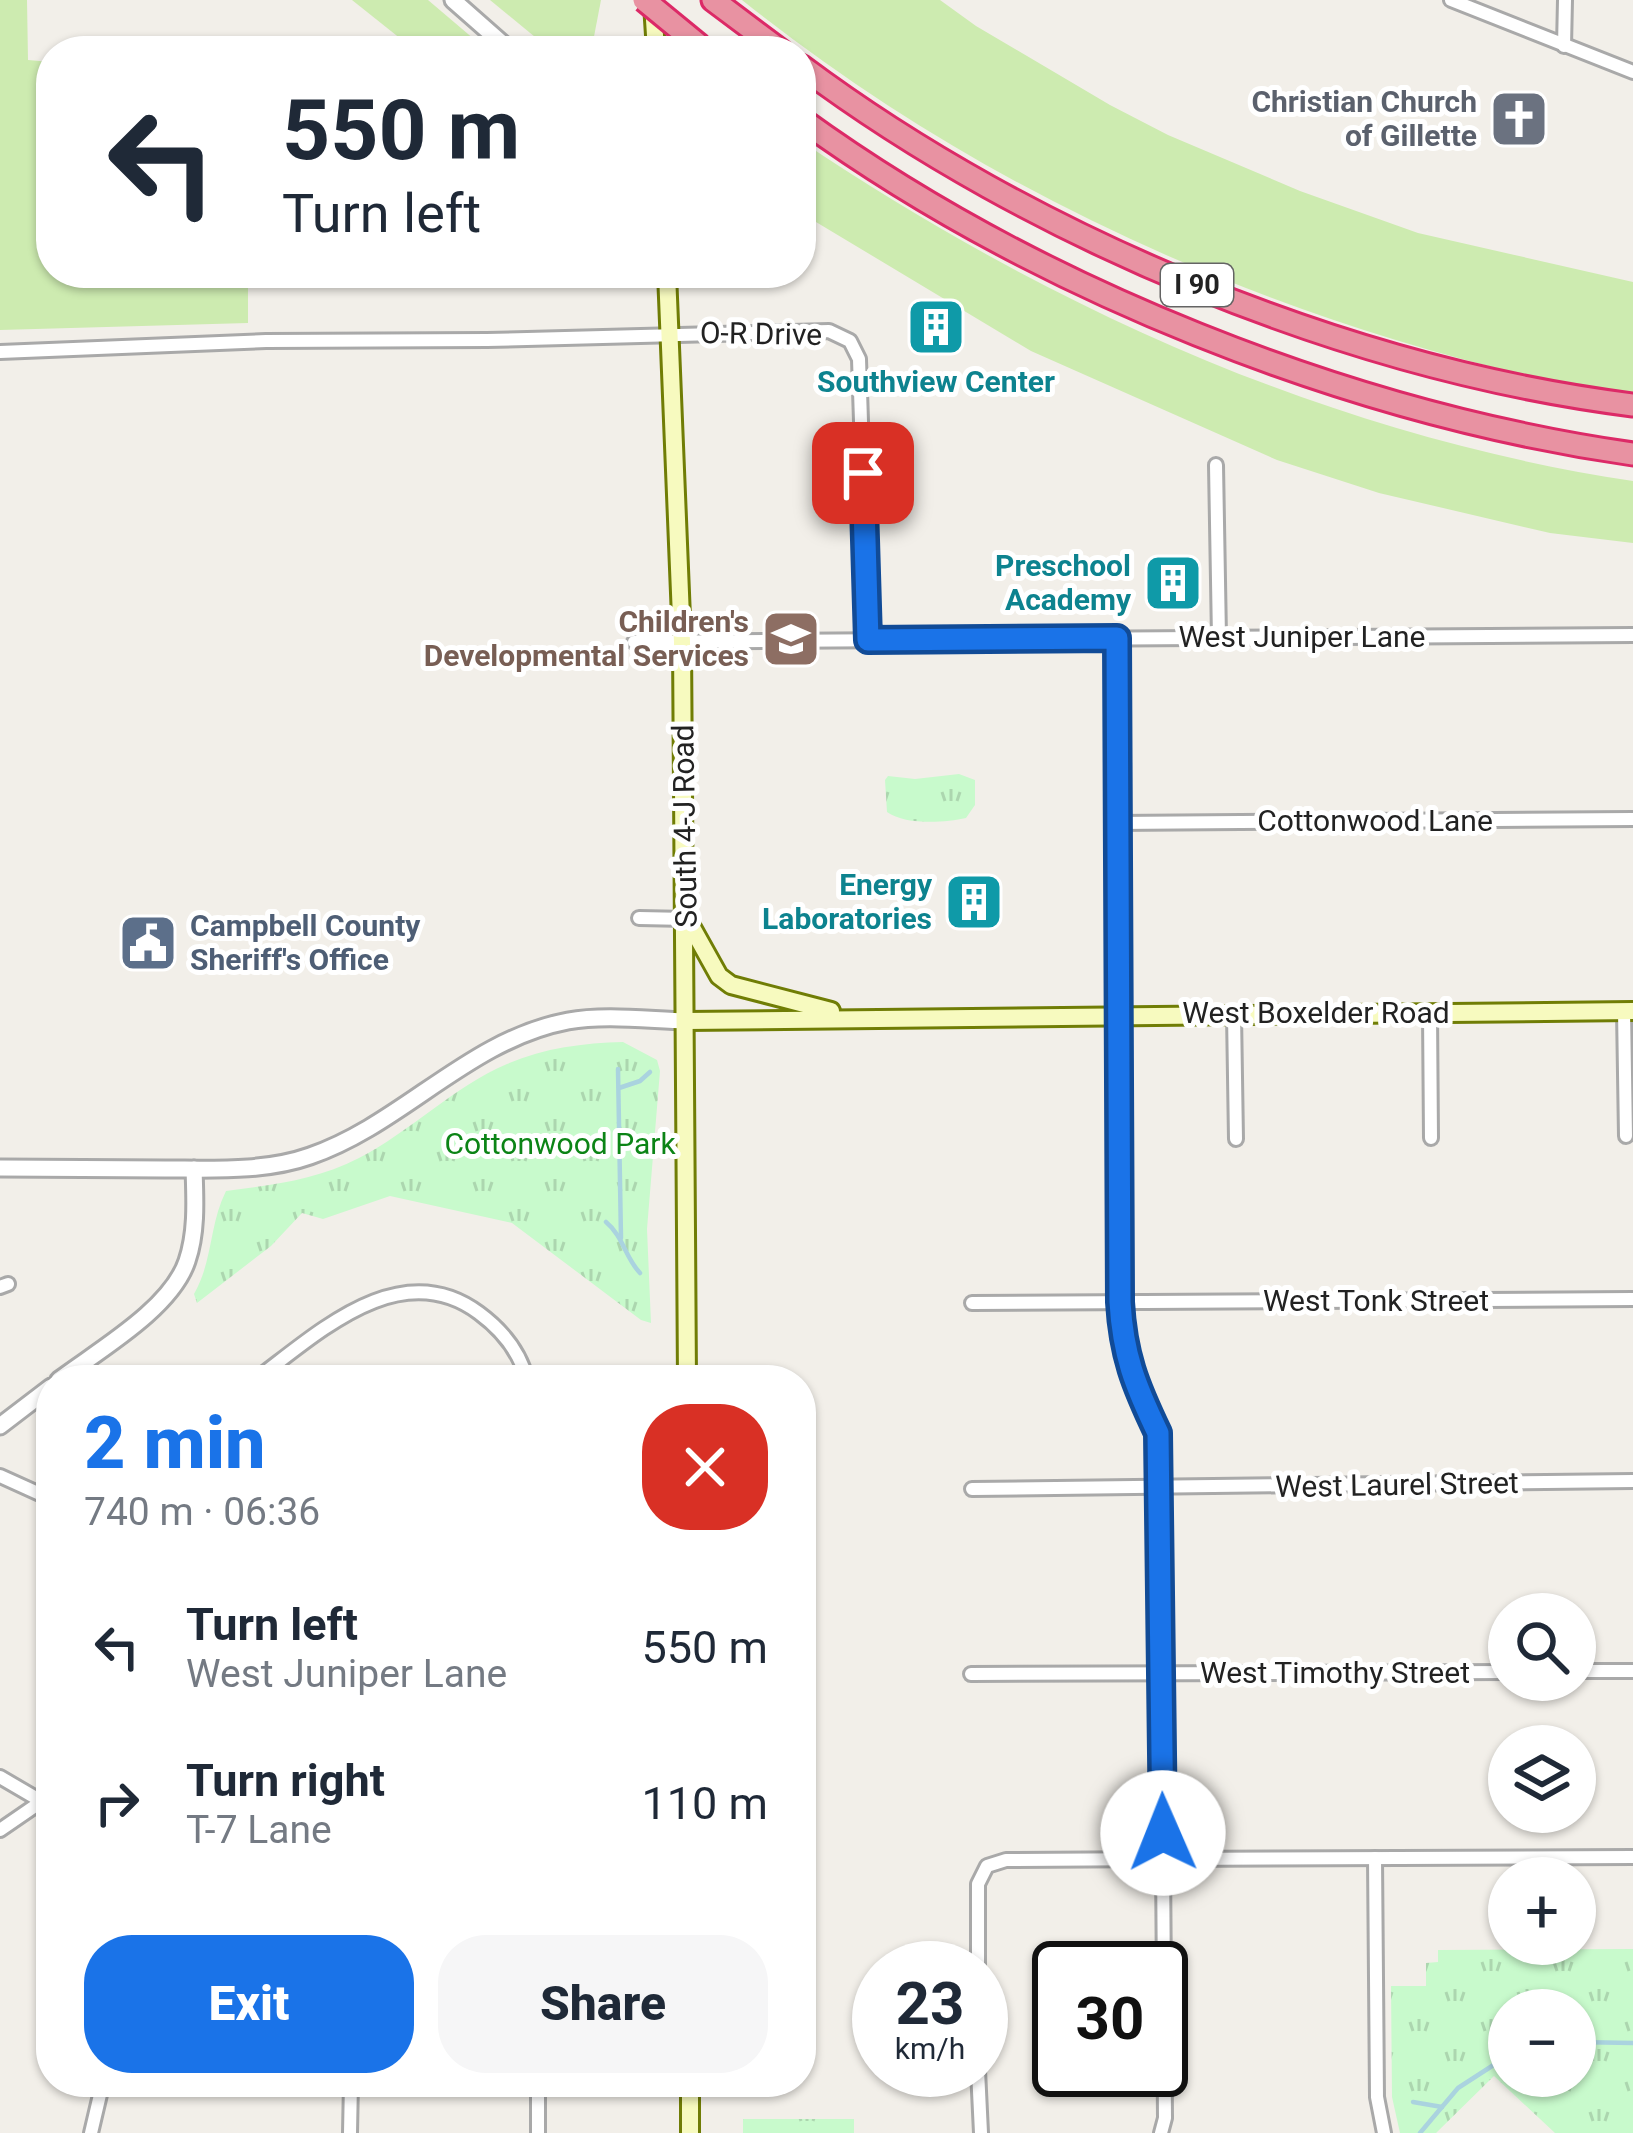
<!DOCTYPE html>
<meta charset="utf-8">
<style>
:root{--surface:#fff;--page:#f6f6f7;--text:#1f2937;--muted:#747a83;--accent:#1a73e8}
body{margin:0;font-family:Roboto,sans-serif;background:var(--page);color:var(--text);height:100vh;display:flex;flex-direction:column;font-size:45px;white-space:nowrap}
*{box-sizing:border-box;margin:0}
p{font-size:39px;color:var(--muted)}
.icon{flex:none;width:66px;height:66px;fill:none;stroke:currentColor;stroke-width:2;stroke-linecap:round;stroke-linejoin:round}
.map{position:relative;flex:1;overflow:hidden}
.side{position:absolute;left:36px;top:1365px;width:780px;height:732px;display:flex;flex-direction:column;background:var(--surface);border-radius:48px;box-shadow:0 3px 9px #0004}
.side>*{flex:none}
.hud{position:absolute;left:36px;top:36px;width:780px;height:252px;border-radius:48px;box-shadow:0 3px 9px #0004;background:#fff;color:var(--text);overflow:hidden}
.fabs{position:absolute;left:1488px;top:1593px;display:grid;gap:24px}
.fabs a{display:grid;place-items:center;width:108px;height:108px;border-radius:50%;background:var(--surface);box-shadow:0 3px 9px #0004;font-size:60px}
.speed{position:absolute;left:852px;top:1941px;display:flex;gap:24px;font-size:60px;font-weight:700;text-align:center}
.speed>*{display:grid;place-content:center;width:156px;height:156px;border-radius:50%;background:var(--surface);box-shadow:0 3px 9px #0004;line-height:1}
.speed small{font-size:30px;font-weight:400}
.speed .limit{border:6px solid #111;border-radius:18px;background:#fff;color:#111}
.pin{position:absolute;display:grid;place-items:center;width:102px;height:102px;color:#fff;margin:-51px;border-radius:24px;box-shadow:0 6px 18px #0006}
.me{position:absolute;width:132px;margin:-66px;rotate:359deg;stroke-linejoin:round;filter:drop-shadow(0 0 9px #0008)}
.turn{display:flex;align-items:center;gap:42px;height:252px;padding:0 48px;font-size:54px}
.turn .icon{width:156px;height:156px;stroke-width:2.5}
.turn b{display:block;font-size:84px;line-height:102px}
.round{display:grid;place-items:center;flex:none;width:126px;height:126px;border-radius:48px;background:var(--page)}
.head{display:flex;align-items:center;justify-content:space-between;height:204px;padding:0 48px}
h1{font-size:72px;font-weight:800;line-height:90px;color:var(--accent)}
.button{display:flex;gap:24px;margin-top:auto;padding:24px 48px}
.button a{flex:1;height:138px;border-radius:48px;background:var(--accent);color:#fff;font-size:48px;font-weight:800;line-height:138px;text-align:center}
.button a+a{background:var(--page);color:var(--text)}
ul{padding:0;list-style:none}
li{display:flex;align-items:center;gap:36px;height:156px;padding:0 48px}
li div{flex:1}
li b{display:block;font-size:45px}
li em{font-style:normal}
.map>svg:first-child{display:block}
.grass{fill:#cdebb0}
.park{fill:url(#park-tufts);fill-rule:evenodd}
.lines{fill:none;stroke-linecap:round;stroke-linejoin:round}
.stream{stroke:#aad3df;stroke-width:4.5}
.minor-casing{stroke:#a9a9a9;stroke-width:18}
.tertiary-casing{stroke:#a9a9a9;stroke-width:21}
.secondary-casing{stroke:#707d05;stroke-width:22}
.motorway-casing{stroke:#dc2a67;stroke-width:27}
.minor{stroke:#fff;stroke-width:12}
.tertiary{stroke:#fff;stroke-width:15}
.secondary{stroke:#f7fabf;stroke-width:16}
.motorway{stroke:#e892a2;stroke-width:21}
.motorway-bridge-casing{stroke:#dc2a67;stroke-width:27;stroke-linecap:butt}
.motorway-bridge{stroke:#e892a2;stroke-width:21}
.route-casing{stroke:#114b97;stroke-width:30}
.route{stroke:#1a73e8;stroke-width:21}
.labels{text-anchor:middle;stroke-width:10;stroke-linejoin:round;paint-order:stroke}
.shield{fill:#fff;stroke:#646464;stroke-width:3}
.shield-label{font-size:27px;font-weight:bold;fill:#222}
.worship-label{font-size:30px;font-weight:bold;fill:#5b616d;stroke:#fff;text-anchor:end}
.street-label{font-size:30px;fill:#222;stroke:#fff}
.culture-label{font-size:30px;font-weight:bold;fill:#0d838f;stroke:#fff;text-anchor:end}
.education-label{font-size:30px;font-weight:bold;fill:#785e54;stroke:#fff;text-anchor:end}
.service-label{font-size:30px;font-weight:bold;fill:#4e5e75;stroke:#fff;text-anchor:start}
.park-label{font-size:30px;fill:#0c8416;stroke:#fff}
</style>
<div class="map">
<svg width="1633" height="2133" viewBox="0 0 1633 2133">
<defs>
<pattern id="park-tufts" width="24" height="20" patternUnits="userSpaceOnUse" patternTransform="scale(3)"><rect width="24" height="20" fill="#c8facc"/><path d="M3 7l-1-3M5 7V3M7 7l1-3M15 17l-1-3M17 17v-4M19 17l1-3" fill="none" stroke="#acd6af"/></pattern>
</defs>
<rect width="100%" height="100%" fill="#f2efe9"/>
<g class="grass">
<path d="M 0,0 L 27,0 L 28,60 L 51,62 L 51,273 L 248,273 L 248,323 L 0,330 Z"/>
<path d="M 352,0 L 428,0 L 488,51 L 416,51 Z"/>
<path d="M 490,0 L 601,0 L 592,47 L 589,51 L 552,51 Z"/>
<path d="M 742,0 L 940,0 L 976,26 L 1110,105 L 1168,135 L 1300,191 L 1418,233 L 1633,282 L 1633,398 C 1309,337 1001,207 742,0 Z"/>
<path d="M 801,141 C 1051,309 1333,436 1633,481 L 1633,543 L 1550,533 L 1379,493 L 1277,460 L 1031,351 L 801,213 Z"/>
</g>
<g class="park">
<path d="M 959,774 L 975,780 L 975,805 L 966,818 C 944,823 905,825 887,812 L 885,780 L 888,776 L 915,779 Z"/>
<path d="M 623,1042 L 657,1060 L 660,1071 L 647,1229 L 651,1323 L 641,1320 L 512,1223 L 390,1196 L 323,1219 L 302,1213 L 271,1246 L 197,1303 L 194,1294 C 213,1261 209,1225 226,1191 C 271,1185 317,1180 359,1158 C 410,1132 453,1087 507,1064 C 544,1048 583,1043 623,1042 Z"/>
<path d="M 1633,1949 L 1633,2133 L 1555,2133 L 1494,2076 L 1436,2133 L 1400,2133 L 1392,2097 L 1391,1986 L 1426,1986 L 1426,1963 L 1438,1962 L 1438,1950 ZM 1509,2010 L 1575,2010 L 1575,2076 L 1509,2076 Z"/>
<rect x="743" y="2119" width="111" height="14"/>
</g>
<g class="lines">
<g class="stream">
<path d="M 618,1069 L 621,1238"/>
<path d="M 619,1088 L 640,1081 L 650,1072"/>
<path d="M 606,1222 C 623,1236 625,1257 640,1273"/>
<path d="M 1575,2042 L 1633,2043"/>
<path d="M 1413,2102 L 1442,2107"/>
<path d="M 1420,2133 L 1458,2088 L 1509,2055"/>
</g>
<g class="minor-casing">
<g id="minor">
<path d="M 1451,0 L 1633,72"/>
<path d="M 1564,46 L 1565,0"/>
<path d="M 0,352 L 266,341 L 487,340 L 829,331 L 850,341 L 859,359 L 868,640"/>
<path d="M 1216,465 L 1219,638"/>
<path d="M 1117,639 L 1120,1302 C 1123,1355 1135,1385 1158,1433 L 1163,1859 L 1633,1857"/>
<path d="M 634,642 L 1633,635"/>
<path d="M 1116,823 L 1633,819"/>
<path d="M 639,918 L 687,919"/>
<path d="M 1624,1011 L 1626,1136"/>
<path d="M 1430,1013 L 1431,1138"/>
<path d="M 1234,1014 L 1236,1139"/>
<path d="M 0,1287 L 8,1284"/>
<path d="M 972,1303 L 1633,1299"/>
<path d="M 255,1380 C 317,1334 400,1254 479,1313 C 502,1330 520,1352 527,1380"/>
<path d="M 0,1476 L 51,1499"/>
<path d="M 972,1489 L 1633,1481"/>
<path d="M 1575,1671 L 1633,1671"/>
<path d="M 971,1674 L 1509,1672"/>
<path d="M 0,1777 L 41,1801"/>
<path d="M 0,1830 L 51,1795"/>
<path d="M 1375,1858 L 1377,2097 L 1384,2133"/>
<path d="M 978,1968 L 978,1884 L 987,1866 L 1006,1860 L 1163,1859 L 1165,2118 L 1161,2133"/>
<path d="M 978,2070 L 981,2133"/>
<path d="M 538,2082 L 538,2133"/>
<path d="M 91,2133 L 103,2082"/>
<path d="M 350,2133 L 351,2082"/>
</g>
</g>
<g class="tertiary-casing">
<g id="tertiary">
<path d="M 453,0 L 511,51"/>
<path d="M 0,1168 C 55,1168 110,1169 165,1169 C 212,1169 265,1172 310,1156 C 403,1124 468,1040 568,1021 C 605,1014 649,1020 686,1021"/>
<path d="M 59,1380 C 99,1350 171,1309 187,1261 C 197,1232 195,1199 194,1169"/>
<path d="M 0,1426 L 51,1387"/>
</g>
</g>
<g class="secondary-casing">
<g id="secondary">
<path d="M 653,4 L 656,51"/>
<path d="M 667,273 L 682,642 L 687,1380"/>
<path d="M 690,924 L 719,976 L 731,985 L 831,1011"/>
<path d="M 686,1021 L 1633,1011"/>
<path d="M 690,2082 L 690,2133"/>
</g>
</g>
<g class="motorway-casing">
<g id="motorway">
<path d="M 713,0 L 781,51"/>
<path d="M 801,66 C 1031,238 1348,369 1633,405"/>
<path d="M 801,119 C 1034,288 1348,413 1633,454"/>
</g>
</g>
<use href="#minor" class="minor"/>
<use href="#tertiary" class="tertiary"/>
<use href="#secondary" class="secondary"/>
<use href="#motorway" class="motorway"/>
<g class="motorway-bridge-casing">
<path id="motorway-bridge" d="M 644,0 L 700,46"/>
</g>
<use href="#motorway-bridge" class="motorway-bridge"/>
</g>
<g class="lines">
<g class="route-casing">
<path id="route" d="M 863,473 L 868,640 L 1117,638 L 1120,1302 C 1123,1355 1135,1385 1158,1433 L 1163,1833"/>
</g>
<use href="#route" class="route"/>
</g>
<defs>
<g id="church-square" transform="scale(3)"><rect x="-9" y="-9" width="18" height="18" rx="4" fill="#6b7280" stroke="#fff"/><path d="M-1.2-6h2.4v3.5h3.3v2.4h-3.3V6h-2.4V-.1h-3.3v-2.4h3.3Z" fill="#fff"/></g>
<g id="building-square" transform="scale(3)"><rect x="-9" y="-9" width="18" height="18" rx="4" fill="#0f9aa8" stroke="#fff"/><path d="M-4-6H4V6H1V3H-1V6H-4ZM-2.5-4.3h1.7v1.8h-1.7ZM.8-4.3h1.7v1.8H.8ZM-2.5-1h1.7V.8h-1.7ZM.8-1h1.7V.8H.8Z" fill="#fff"/></g>
<g id="school-square" transform="scale(3)"><rect x="-9" y="-9" width="18" height="18" rx="4" fill="#8d6e63" stroke="#fff"/><path d="M0-5L7-2L0 1L-7-2ZM-4 1L0 2.5L4 1V4Q0 6-4 4Z" fill="#fff"/></g>
<g id="civic-square" transform="scale(3)"><rect x="-9" y="-9" width="18" height="18" rx="4" fill="#5c6f8a" stroke="#fff"/><path d="M-.6-6.5H3V-4.5H.6V-3L4-1V1h2V6H-6V1h2V-1L-.6-3ZM-1.2 2.5V6h2.4V2.5Z" fill="#fff"/></g>
</defs>
<g fill-rule="evenodd">
<use href="#church-square" x="1519" y="119"/>
<use href="#building-square" x="936" y="327"/>
<use href="#building-square" x="1173" y="583"/>
<use href="#school-square" x="791" y="639"/>
<use href="#building-square" x="974" y="902"/>
<use href="#civic-square" x="148" y="943"/>
</g>
<g class="labels">
<rect class="shield" x="1161" y="264" width="72" height="42" rx="9"/>
<g class="shield-label">
<text x="1197" y="294">I 90</text>
</g>
<g class="worship-label">
<text x="1477" y="112">Christian Church<tspan x="1477" dy="34">of Gillette</tspan></text>
</g>
<g class="street-label">
<text transform="translate(761 334) rotate(1)" y="10">O-R Drive</text>
<text x="1302" y="647">West Juniper Lane</text>
<text x="1375" y="831">Cottonwood Lane</text>
<text transform="translate(685 826) rotate(-91)" y="10">South 4-J Road</text>
<text x="1316" y="1023">West Boxelder Road</text>
<text x="1376" y="1311">West Tonk Street</text>
<text transform="translate(1397 1485) rotate(-1)" y="10">West Laurel Street</text>
<text x="1335" y="1683">West Timothy Street</text>
</g>
<g class="culture-label">
<text x="936" y="392" text-anchor="middle">Southview Center</text>
<text x="1131" y="576">Preschool<tspan x="1131" dy="34">Academy</tspan></text>
<text x="932" y="895">Energy<tspan x="932" dy="34">Laboratories</tspan></text>
</g>
<g class="education-label">
<text x="749" y="632">Children's<tspan x="749" dy="34">Developmental Services</tspan></text>
</g>
<g class="service-label">
<text x="190" y="936">Campbell County<tspan x="190" dy="34">Sheriff's Office</tspan></text>
</g>
<g class="park-label">
<text x="560" y="1154">Cottonwood Park</text>
</g>
</g>
</svg>
<div class="fabs">
<a><svg class="icon" aria-label="search" viewBox="0 0 24 24"><circle cx="10" cy="10" r="6"/><path d="M15 15l6 6"/></svg></a>
<a><svg class="icon" aria-label="layers" viewBox="0 0 24 24"><path d="M12 4l9 5-9 5-9-5zM3 14l9 5 9-5"/></svg></a>
<a>+</a>
<a>−</a>
</div>
<div class="speed"><div>23<small>km/h</small></div><div class="limit">30</div></div>
<div class="pin" style="left:863px;top:473px;background:#d93025"><svg class="icon" aria-label="arrive" viewBox="0 0 24 24"><path d="M6 21V4h12l-3 4 3 4H6"/></svg></div>
<svg class="me" style="left:1163px;top:1833px" viewBox="-20 -20 40 40"><circle r="19" fill="#fff"/><path d="M0-13L10 11 0 6-10 11z" fill="#1a73e8"/></svg>
<div class="hud">
<div class="turn"><svg class="icon" aria-label="left" viewBox="0 0 24 24"><path d="M17 20v-9H6M10 6l-5 5 5 5"/></svg><div><b>550 m</b>Turn left</div></div>
</div>
<section class="side">
<div class="head"><div><h1>2 min</h1><p>740 m · 06:36</p></div><a class="round" style="background:#d93025;color:#fff"><svg class="icon" aria-label="close" viewBox="0 0 24 24"><path d="M6 6l12 12M18 6L6 18"/></svg></a></div>
<ul>
<li><svg class="icon" aria-label="left" viewBox="0 0 24 24"><path d="M17 20v-9H6M10 6l-5 5 5 5"/></svg><div><b>Turn left</b><p>West Juniper Lane</p></div><em>550 m</em></li>
<li><svg class="icon" aria-label="right" viewBox="0 0 24 24"><path d="M7 20v-9h11M14 6l5 5-5 5"/></svg><div><b>Turn right</b><p>T-7 Lane</p></div><em>110 m</em></li>
</ul>
<div class="button"><a>Exit</a><a>Share</a></div>
</section>
</div>
